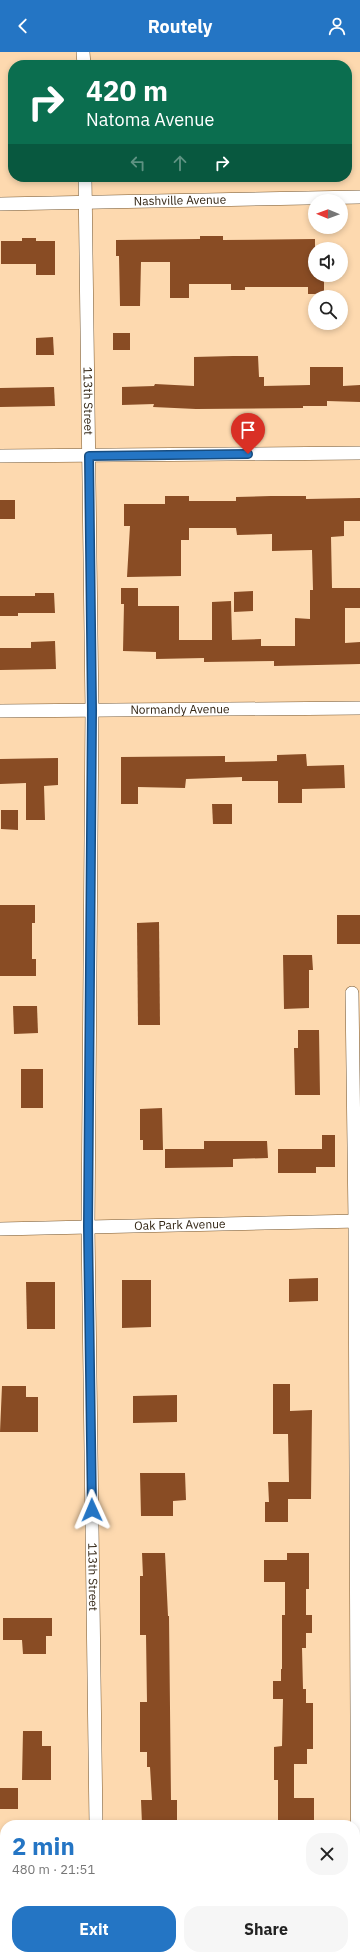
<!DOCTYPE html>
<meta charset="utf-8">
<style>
:root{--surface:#fff;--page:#f6f6f6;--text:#222;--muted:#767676;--accent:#2475c4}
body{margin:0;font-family:"IBM Plex Sans",sans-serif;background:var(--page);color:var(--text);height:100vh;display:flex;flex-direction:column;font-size:15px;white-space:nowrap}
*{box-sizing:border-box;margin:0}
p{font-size:13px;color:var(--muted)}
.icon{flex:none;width:22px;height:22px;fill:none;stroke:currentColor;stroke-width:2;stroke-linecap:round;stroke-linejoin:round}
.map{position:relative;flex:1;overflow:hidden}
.side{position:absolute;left:0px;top:1768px;width:360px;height:140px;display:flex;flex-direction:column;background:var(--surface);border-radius:16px 16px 0 0;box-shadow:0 2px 6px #0003}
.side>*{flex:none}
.banner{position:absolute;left:8px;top:8px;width:344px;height:122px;border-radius:16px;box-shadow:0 2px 6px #0003;background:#0b6e4f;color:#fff;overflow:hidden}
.needle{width:26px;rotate:271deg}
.buttons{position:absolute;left:308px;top:142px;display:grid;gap:8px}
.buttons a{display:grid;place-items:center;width:40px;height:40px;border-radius:50%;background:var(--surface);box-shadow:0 2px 6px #0003;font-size:20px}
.pin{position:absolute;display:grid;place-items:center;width:34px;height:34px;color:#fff;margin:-41px -17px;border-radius:50% 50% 50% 0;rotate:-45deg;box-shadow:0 0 4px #0007}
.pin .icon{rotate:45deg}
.me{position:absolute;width:44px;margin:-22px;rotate:359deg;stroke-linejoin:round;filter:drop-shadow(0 0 3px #0008)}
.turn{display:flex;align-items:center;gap:14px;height:84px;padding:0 12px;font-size:18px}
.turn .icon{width:52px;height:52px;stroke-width:2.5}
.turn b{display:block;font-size:28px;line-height:34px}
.lanes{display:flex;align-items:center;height:38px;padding:0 12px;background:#0003;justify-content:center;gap:20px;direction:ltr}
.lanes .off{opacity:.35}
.round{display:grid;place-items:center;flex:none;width:42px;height:42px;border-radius:16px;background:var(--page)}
.headline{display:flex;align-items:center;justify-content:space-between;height:68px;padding:0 12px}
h1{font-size:24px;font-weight:700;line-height:30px;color:var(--accent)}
.cta{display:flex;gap:8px;margin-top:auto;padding:8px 12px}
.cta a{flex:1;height:46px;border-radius:16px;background:var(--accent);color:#fff;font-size:16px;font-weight:700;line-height:46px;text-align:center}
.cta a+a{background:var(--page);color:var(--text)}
header{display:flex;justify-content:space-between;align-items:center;height:52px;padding:0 12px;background:var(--accent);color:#fff;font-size:18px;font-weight:700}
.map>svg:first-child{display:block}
.building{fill:#894c24}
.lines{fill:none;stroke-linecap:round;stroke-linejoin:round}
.minor-casing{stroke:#765730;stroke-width:14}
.minor{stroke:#fff;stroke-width:13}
.route-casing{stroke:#174c7f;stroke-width:10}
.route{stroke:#2475c4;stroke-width:7}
.labels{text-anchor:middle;stroke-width:4;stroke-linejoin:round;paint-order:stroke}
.street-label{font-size:12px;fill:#332615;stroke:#fff}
</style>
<header><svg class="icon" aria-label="back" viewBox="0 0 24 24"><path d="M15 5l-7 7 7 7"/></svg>Routely<svg class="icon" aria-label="person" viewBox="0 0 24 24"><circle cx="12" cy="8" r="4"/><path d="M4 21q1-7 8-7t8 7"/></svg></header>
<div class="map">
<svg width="360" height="1908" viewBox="0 0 360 1908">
<rect width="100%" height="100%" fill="#fdd9af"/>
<g class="building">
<path d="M 200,184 L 223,184 L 223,188 L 315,187 L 315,223 L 324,223 L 324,242 L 308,242 L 308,235 L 245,235 L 245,238 L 231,238 L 231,232 L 189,232 L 189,246 L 170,246 L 170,210 L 141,210 L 140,254 L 120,254 L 119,204 L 116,204 L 116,188 L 200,187 Z"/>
<path d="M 22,186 L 36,186 L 36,189 L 55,189 L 55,223 L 36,223 L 36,212 L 1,212 L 1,189 L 22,189 Z"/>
<rect x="113" y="281" width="17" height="17"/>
<path d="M 53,285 L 54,303 L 36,303 L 36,286 Z"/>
<path d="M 233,304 L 258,304 L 259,325 L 264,325 L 264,334 L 310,333 L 310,315 L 343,315 L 343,334 L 360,333 L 360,350 L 327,349 L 327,354 L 303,354 L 303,356 L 196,357 L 153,355 L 154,352 L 122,353 L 122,335 L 154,334 L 155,332 L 194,334 L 194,305 Z"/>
<path d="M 54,335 L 55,354 L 0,355 L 0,336 Z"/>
<path d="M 165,444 L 189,444 L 189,449 L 236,449 L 236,445 L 271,444 L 306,444 L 306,447 L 360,446 L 360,469 L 344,469 L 344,484 L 331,485 L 332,536 L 360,536 L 360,556 L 345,556 L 345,591 L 360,590 L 360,612 L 274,614 L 274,609 L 204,610 L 204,606 L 156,607 L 156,600 L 123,599 L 124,552 L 121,552 L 121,536 L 138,536 L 138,554 L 179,554 L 179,588 L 212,588 L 212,550 L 231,549 L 232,588 L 261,587 L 261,594 L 295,594 L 295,566 L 310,567 L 310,538 L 313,538 L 312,498 L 272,499 L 272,482 L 237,483 L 236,476 L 189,476 L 189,488 L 181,488 L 181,524 L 127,525 L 130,474 L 124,474 L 124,452 L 165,452 Z"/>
<rect x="0" y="448" width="15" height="19"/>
<path d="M 253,539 L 253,559 L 234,560 L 234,540 Z"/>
<path d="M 35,541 L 54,541 L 55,561 L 18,561 L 18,564 L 0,564 L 0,544 L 35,544 Z"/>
<path d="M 55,589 L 56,617 L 0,618 L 0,596 L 31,596 L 31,590 Z"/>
<path d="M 306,702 L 307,714 L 344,713 L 345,736 L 302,737 L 302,751 L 278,751 L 278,729 L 242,729 L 242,725 L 186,727 L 185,736 L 138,735 L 138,752 L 121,752 L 121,705 L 225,704 L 225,710 L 277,709 L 277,703 Z"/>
<path d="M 58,706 L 58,733 L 44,734 L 45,768 L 26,768 L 26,731 L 0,732 L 0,707 Z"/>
<path d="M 212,752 L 232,752 L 232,772 L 213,772 Z"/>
<path d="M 1,758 L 18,758 L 18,778 L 1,777 Z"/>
<path d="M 0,853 L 35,853 L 35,871 L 32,871 L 32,907 L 36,907 L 36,924 L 0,924 Z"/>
<rect x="337" y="863" width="23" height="29"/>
<path d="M 159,870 L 160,973 L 138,973 L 137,871 Z"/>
<path d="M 283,903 L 312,903 L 313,918 L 309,918 L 309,956 L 284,957 Z"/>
<path d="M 13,954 L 37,954 L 38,981 L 14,982 Z"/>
<path d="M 298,978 L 319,978 L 320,1043 L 295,1043 L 294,996 L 298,996 Z"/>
<rect x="21" y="1017" width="22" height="39"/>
<path d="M 162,1056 L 163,1098 L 143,1098 L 143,1088 L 140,1088 L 140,1057 Z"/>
<path d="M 322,1083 L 335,1083 L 335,1115 L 316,1115 L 316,1121 L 278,1121 L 278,1097 L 322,1097 Z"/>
<path d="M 204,1089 L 267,1089 L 268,1106 L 233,1107 L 233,1115 L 165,1116 L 165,1097 L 204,1097 Z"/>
<path d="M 318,1226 L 318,1249 L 289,1250 L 289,1227 Z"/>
<path d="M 122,1228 L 151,1228 L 151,1275 L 122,1276 Z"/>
<path d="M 26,1230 L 55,1230 L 55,1277 L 27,1277 Z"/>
<path d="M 273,1332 L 290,1332 L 290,1359 L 312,1358 L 311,1447 L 288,1447 L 288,1470 L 265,1470 L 265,1450 L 269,1450 L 268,1430 L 289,1430 L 288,1382 L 273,1382 Z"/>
<path d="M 2,1334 L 26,1334 L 26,1345 L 38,1345 L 38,1380 L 0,1380 Z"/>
<path d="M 177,1343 L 177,1370 L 133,1371 L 133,1344 Z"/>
<path d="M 140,1421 L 185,1421 L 186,1448 L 173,1449 L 173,1464 L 141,1464 Z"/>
<path d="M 142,1501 L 165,1501 L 168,1564 L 169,1564 L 171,1748 L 177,1748 L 177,1772 L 142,1772 L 141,1748 L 152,1748 L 150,1715 L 147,1715 L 147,1700 L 140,1700 L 140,1650 L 147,1650 L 146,1583 L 140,1583 L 140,1524 L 143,1524 Z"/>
<path d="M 287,1501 L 309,1501 L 309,1537 L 306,1537 L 306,1563 L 312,1563 L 312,1581 L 306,1581 L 306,1596 L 302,1596 L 303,1637 L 306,1637 L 306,1651 L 313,1651 L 313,1697 L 307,1697 L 307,1712 L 294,1712 L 294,1746 L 314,1746 L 314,1769 L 278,1769 L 278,1728 L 274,1728 L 274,1695 L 282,1694 L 283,1647 L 273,1647 L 273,1629 L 281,1629 L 281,1617 L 282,1617 L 282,1563 L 285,1563 L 285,1530 L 264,1530 L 264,1508 L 287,1508 Z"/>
<path d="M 3,1566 L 52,1566 L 52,1584 L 46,1584 L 46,1602 L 23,1602 L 22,1588 L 3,1588 Z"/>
<path d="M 23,1679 L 42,1679 L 42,1694 L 51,1694 L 51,1728 L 22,1728 Z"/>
<rect x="0" y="1736" width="18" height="21"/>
</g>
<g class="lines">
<g class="minor-casing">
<g id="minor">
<path d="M 83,0 L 84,13"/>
<path id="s1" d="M 85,125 L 92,658 L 88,1175 L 96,1773"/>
<path id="s2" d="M 0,152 L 360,145"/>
<path d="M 0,404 L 360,401"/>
<path id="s3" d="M 0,659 L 360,656"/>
<path d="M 352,941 L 355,1169 L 358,1908"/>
<path id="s4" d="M 0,1177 L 360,1169"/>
<path d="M 0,1813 L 5,1813"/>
<path d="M 98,1903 L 98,1908"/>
</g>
</g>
<use href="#minor" class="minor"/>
</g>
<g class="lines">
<g class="route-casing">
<path id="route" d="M 92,1458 L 88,1175 L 92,658 L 89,404 L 248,402"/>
</g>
<use href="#route" class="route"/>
</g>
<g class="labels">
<g class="street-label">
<text dy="4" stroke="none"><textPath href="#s2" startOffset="180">Nashville Avenue</textPath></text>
<text dy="4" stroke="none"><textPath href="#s1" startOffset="224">113th Street</textPath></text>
<text dy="4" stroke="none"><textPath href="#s3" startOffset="180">Normandy Avenue</textPath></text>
<text dy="4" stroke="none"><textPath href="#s4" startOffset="180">Oak Park Avenue</textPath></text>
<text dy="4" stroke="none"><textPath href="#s1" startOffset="1400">113th Street</textPath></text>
</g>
</g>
</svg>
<div class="buttons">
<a><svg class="needle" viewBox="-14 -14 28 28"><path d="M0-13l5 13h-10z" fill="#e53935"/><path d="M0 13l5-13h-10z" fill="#767676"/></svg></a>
<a><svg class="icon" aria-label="sound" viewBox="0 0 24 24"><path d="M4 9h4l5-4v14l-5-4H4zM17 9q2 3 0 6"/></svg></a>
<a><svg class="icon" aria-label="search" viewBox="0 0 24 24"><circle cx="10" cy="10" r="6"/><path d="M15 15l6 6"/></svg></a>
</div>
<div class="pin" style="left:248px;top:402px;background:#d93025"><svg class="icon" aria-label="arrive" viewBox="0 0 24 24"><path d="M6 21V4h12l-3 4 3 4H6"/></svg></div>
<svg class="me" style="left:92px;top:1458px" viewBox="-20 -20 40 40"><path d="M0-17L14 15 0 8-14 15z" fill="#2475c4" stroke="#fff" stroke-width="4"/></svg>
<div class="banner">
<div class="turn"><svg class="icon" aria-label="right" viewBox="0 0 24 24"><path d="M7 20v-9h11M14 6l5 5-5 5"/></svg><div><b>420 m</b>Natoma Avenue</div></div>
<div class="lanes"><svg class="icon off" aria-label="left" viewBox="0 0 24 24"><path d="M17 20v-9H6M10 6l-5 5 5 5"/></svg><svg class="icon off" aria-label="ahead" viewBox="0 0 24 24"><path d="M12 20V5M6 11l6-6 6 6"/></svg><svg class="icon" aria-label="right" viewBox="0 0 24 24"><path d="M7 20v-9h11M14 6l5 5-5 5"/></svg></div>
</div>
<section class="side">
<div class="headline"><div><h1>2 min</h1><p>480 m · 21:51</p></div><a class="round"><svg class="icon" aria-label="close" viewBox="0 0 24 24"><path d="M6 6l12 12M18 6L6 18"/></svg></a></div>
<div class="cta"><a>Exit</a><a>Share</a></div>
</section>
</div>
